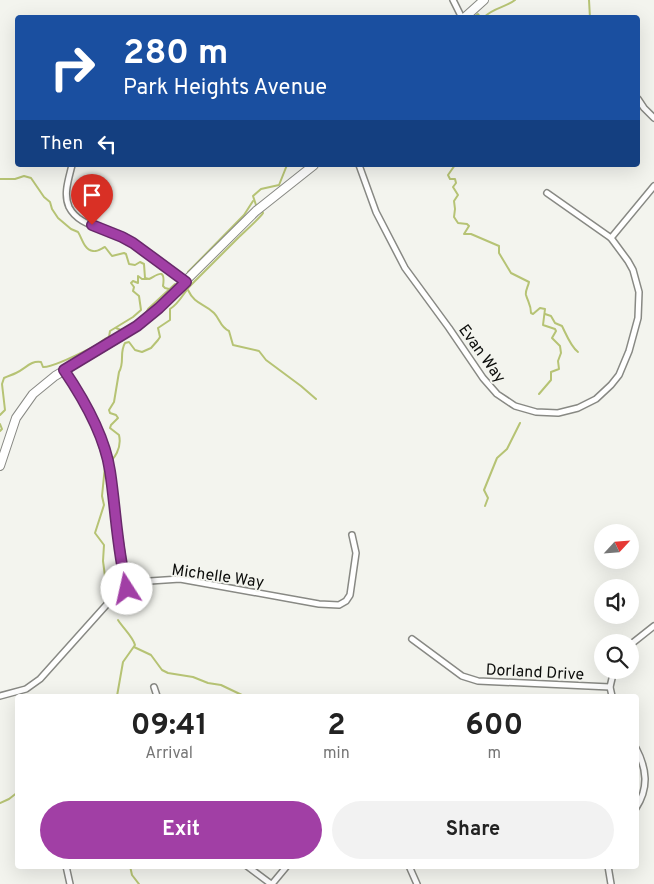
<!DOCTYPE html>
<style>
:root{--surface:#fff;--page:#f2f2f2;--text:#222;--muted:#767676;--accent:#a13fa5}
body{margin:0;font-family:Overpass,sans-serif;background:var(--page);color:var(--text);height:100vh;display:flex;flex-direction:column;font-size:19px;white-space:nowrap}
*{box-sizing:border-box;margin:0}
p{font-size:16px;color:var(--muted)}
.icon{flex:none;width:28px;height:28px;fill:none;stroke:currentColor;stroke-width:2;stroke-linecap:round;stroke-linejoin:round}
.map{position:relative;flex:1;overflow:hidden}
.details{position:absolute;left:15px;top:694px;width:624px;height:175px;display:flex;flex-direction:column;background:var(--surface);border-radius:5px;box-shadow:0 5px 20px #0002}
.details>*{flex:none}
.top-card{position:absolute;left:15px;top:15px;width:625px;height:152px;border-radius:5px;box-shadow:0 5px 20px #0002;background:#1a4fa0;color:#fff;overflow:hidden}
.needle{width:32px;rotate:64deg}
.fabs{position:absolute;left:594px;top:524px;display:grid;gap:10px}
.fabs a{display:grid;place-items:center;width:45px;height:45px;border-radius:50%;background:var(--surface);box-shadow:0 5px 20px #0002;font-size:25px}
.pin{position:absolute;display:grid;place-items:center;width:42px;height:42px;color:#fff;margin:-51px -21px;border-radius:50% 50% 50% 0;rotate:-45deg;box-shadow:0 0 5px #0007}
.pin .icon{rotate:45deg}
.me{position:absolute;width:55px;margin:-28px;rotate:350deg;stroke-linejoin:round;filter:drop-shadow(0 0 4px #0008)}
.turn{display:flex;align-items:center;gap:18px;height:105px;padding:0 25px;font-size:22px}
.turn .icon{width:65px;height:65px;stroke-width:2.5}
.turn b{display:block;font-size:35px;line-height:42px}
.then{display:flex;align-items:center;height:48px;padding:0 25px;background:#0003;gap:10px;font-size:19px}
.eta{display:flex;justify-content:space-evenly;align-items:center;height:85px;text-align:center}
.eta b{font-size:30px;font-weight:700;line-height:35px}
.button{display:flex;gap:10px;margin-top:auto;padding:10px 25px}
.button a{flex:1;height:58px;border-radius:30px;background:var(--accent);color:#fff;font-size:20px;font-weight:700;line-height:58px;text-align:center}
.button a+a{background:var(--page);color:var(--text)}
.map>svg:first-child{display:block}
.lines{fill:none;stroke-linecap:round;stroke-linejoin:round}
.stream{stroke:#b6c374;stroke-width:2}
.minor-casing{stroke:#888984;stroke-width:8}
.secondary-casing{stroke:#888984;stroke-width:10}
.minor{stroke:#fff;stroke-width:5}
.secondary{stroke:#fff;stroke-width:8}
.route-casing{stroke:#69296b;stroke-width:12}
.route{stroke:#a13fa5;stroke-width:9}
.labels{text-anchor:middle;stroke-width:4;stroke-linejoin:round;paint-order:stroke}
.street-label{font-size:16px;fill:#0b0c0a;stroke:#f3f4ee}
</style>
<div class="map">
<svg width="654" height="884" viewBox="0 0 654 884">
<rect width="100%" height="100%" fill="#f3f4ee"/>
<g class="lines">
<g class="stream">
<path d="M 589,0 L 590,18"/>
<path d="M 473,18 L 478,14 L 481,18"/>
<path d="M 483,18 C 494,7 505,8 515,0"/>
<path d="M 455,165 L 448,175 L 450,179 L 455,179 L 456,183 L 453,187 L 458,195 L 454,201 L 455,209 L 454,217 L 458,223 L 467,224 L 469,226 L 464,234 L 471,234 L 499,246 L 499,253 L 511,273 L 529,282 C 528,287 525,291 526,295 C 528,302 531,305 531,313 L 533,314 L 540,308 L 545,309 L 543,325 L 555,329 L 556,331 L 552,338 L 560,346 L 561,353 L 558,361 L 559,369 L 551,372 L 551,380 L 539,394"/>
<path d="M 0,179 L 15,179 L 24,176 L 31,178 L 44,197 L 50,202 L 52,209 L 58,218 L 71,229 L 78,232 C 82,238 84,250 93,251 C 97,252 102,248 105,247 L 112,256 L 124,253 L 126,254 L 129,264 L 135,265 L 140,262 L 144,264 L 145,278 L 149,279 C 156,276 166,266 163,286 L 165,288 L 169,289"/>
<path d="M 256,205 L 253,196 L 261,189 L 279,185 L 287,165"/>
<path d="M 188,272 L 244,215 L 253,201"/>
<path d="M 188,290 C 195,305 204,303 214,313 C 220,319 220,327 229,331 L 233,345 L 259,351 L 266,360 L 301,386 L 316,399"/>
<path d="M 545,314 L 551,316 L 555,323 L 562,326 C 566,334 571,347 578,352"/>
<path d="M 116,328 L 121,330 C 130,325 144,319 148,309 L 175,284"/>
<path d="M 0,415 L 5,410 L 2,384 L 4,378 C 8,376 12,375 16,373 C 25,369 31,360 41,362 L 43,367 C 53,368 85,351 95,346 C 101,343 103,339 109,337 L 110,331 L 133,317 L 141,310 L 139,296 L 133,291 L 134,287 L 131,283 L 133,281 L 138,283 L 138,276 L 142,279 L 147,279"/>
<path d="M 0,424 L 2,429 L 0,431"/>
<path d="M 485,506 L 488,498 L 484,490 L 497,458 L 507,449 L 520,423"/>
<path d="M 106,584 L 103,561 L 104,545 L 95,533 L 104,505 L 102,496 L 105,466 C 115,459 122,448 119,435 L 110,428 L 111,425 L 118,418 L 116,415 L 110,413 L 109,410 L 114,402 L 119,372 C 125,362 119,353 125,343 L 129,342 L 135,350 L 142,352 L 151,348 L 158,340 L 160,337 L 158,328 L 170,320 L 170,309 C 180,303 183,293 191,285 C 206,270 222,254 238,238 C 243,233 261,217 263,213 L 262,211"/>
<path d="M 134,647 L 151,655 L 162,670 L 168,673 L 193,677 L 208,683 L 221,685 L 244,696"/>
<path d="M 117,696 L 123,662 L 135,645 C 133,637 123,628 118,620"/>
<path d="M 0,803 L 9,799 L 18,792"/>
<path d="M 130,866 L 132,875 L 139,884"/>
</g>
<g class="minor-casing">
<g id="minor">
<path d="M 453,0 L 462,18"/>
<path d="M 638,99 L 644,108 L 654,118"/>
<path d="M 72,165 C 69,178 63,194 69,207 C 76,221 91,225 104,230 C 135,242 160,262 186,282"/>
<path d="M 359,165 L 376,212 L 405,268 L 449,328 L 483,378 L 497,394 L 515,406 L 536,412 L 558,413 L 578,408 L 596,399 L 611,385 L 619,375 L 629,351 L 638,318 L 639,292 L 633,270 L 628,261 L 611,238 L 547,193"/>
<path d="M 611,238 L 654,186"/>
<path d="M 64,370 L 74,386 L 90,415 L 99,436 L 109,467 L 127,589"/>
<path d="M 412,639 L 462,676 L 478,681 L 610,687"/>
<path d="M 630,645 L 654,626"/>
<path d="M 154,687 L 157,696"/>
<path d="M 0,696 L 26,689 L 40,679 L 109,602 L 127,589 L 150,581 L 180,579 L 319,604 L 339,605 L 346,601 L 350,595 L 356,553 L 352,535"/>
<path d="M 612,696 L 610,687 L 614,670"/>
<path d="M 636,748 C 647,769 649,788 636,808"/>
<path d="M 66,866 L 70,884"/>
<path d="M 247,866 L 271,884"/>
<path d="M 409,866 L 417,884"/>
<path d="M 608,866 L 611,884"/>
<path d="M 272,884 L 287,866"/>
</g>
</g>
<g class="secondary-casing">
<g id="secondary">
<path d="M 464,18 L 484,0"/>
<path d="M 0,466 L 16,418 L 33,394 L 55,376 L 120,337 L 149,317 L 256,211 L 314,165"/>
</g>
</g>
<use href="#minor" class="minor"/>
<use href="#secondary" class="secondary"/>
</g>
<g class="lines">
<g class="route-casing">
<path id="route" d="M 92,225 L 122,237 L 133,243 L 186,282 L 159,308 L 137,326 L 64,370 C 83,398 105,437 110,471 C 116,510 117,551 127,589"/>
</g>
<use href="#route" class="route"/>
</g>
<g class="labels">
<g class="street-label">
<text transform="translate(483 353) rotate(54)" y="6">Evan Way</text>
<text transform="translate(218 575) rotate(8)" y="6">Michelle Way</text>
<text transform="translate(535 671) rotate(3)" y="6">Dorland Drive</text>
</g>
</g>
</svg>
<div class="fabs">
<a><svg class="needle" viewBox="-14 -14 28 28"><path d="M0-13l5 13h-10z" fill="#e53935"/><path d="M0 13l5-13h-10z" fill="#767676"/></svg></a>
<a><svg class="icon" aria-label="sound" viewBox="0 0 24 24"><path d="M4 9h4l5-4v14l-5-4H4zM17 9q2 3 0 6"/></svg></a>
<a><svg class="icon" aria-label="search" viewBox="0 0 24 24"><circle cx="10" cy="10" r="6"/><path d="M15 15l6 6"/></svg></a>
</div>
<div class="pin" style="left:92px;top:225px;background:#d93025"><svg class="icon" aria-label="arrive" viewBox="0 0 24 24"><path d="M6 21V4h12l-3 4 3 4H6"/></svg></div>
<svg class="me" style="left:127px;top:589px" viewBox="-20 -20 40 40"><circle r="19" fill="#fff"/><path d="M0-13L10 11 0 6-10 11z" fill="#a13fa5"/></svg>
<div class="top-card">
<div class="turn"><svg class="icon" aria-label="right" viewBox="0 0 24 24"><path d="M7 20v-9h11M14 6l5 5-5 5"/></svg><div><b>280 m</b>Park Heights Avenue</div></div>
<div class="then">Then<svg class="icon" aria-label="left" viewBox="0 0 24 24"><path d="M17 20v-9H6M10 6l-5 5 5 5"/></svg></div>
</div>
<section class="details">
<div class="eta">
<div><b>09:41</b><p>Arrival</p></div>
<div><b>2</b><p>min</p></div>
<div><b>600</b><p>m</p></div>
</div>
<div class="button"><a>Exit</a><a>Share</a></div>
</section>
</div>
